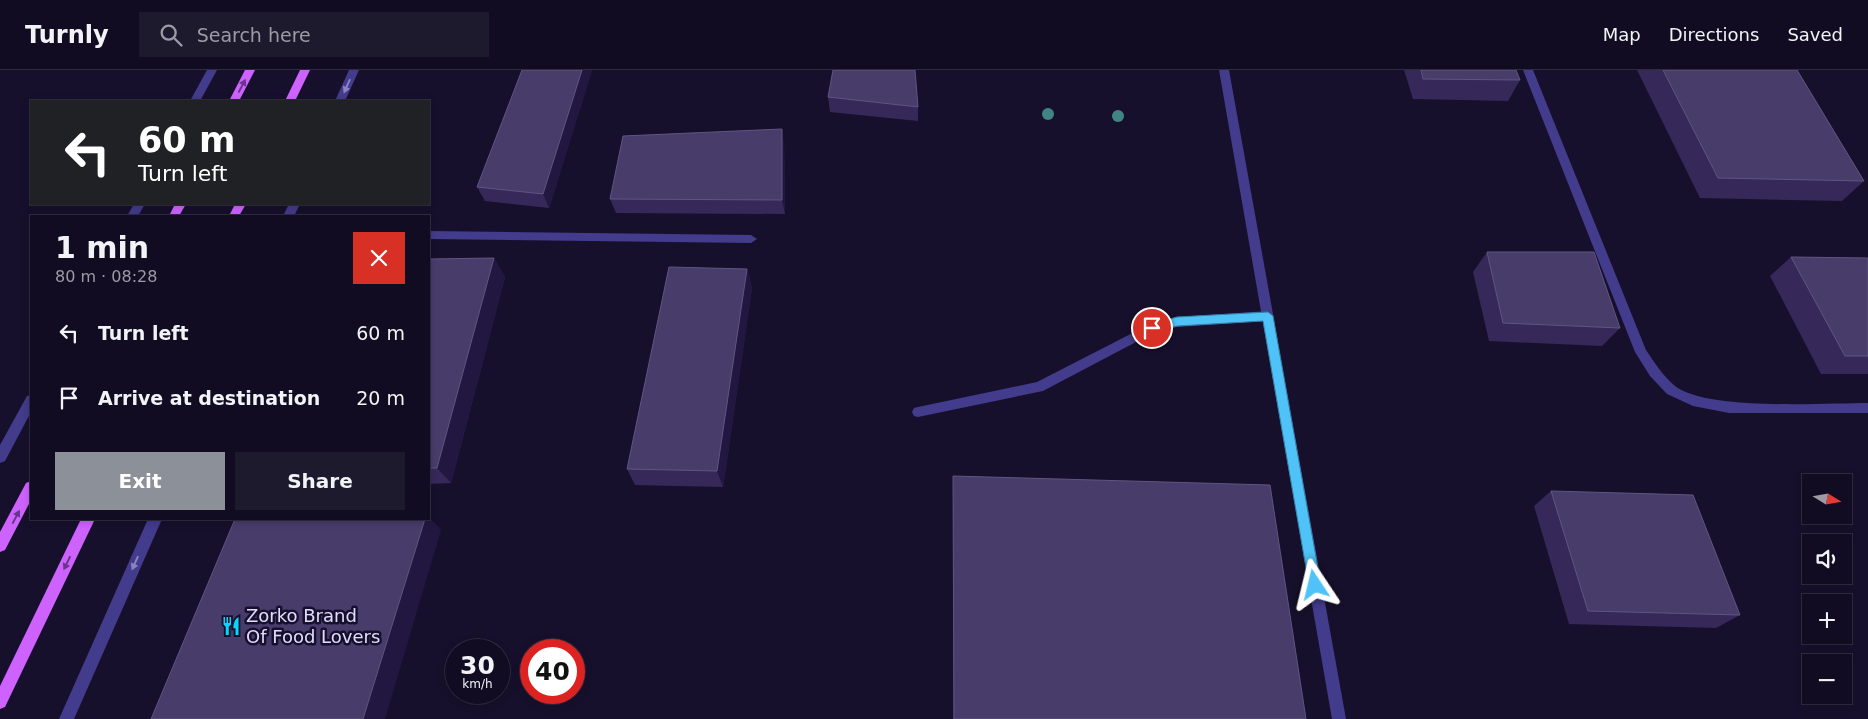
<!DOCTYPE html>
<meta charset="utf-8">
<style>
:root{--surface:#110c21;--page:#1e1a2e;--text:#f1f3f6;--muted:#9c9ba5;--line:#302c3f;--accent:#8c9099}
body{margin:0;font-family:"DejaVu Sans",sans-serif;background:var(--page);color:var(--text);height:100vh;display:flex;flex-direction:column;font-size:19px;white-space:nowrap}
*{box-sizing:border-box;margin:0}
p{font-size:16px;color:var(--muted)}
.icon{flex:none;width:28px;height:28px;fill:none;stroke:currentColor;stroke-width:2;stroke-linecap:round;stroke-linejoin:round}
.map{position:relative;flex:1;overflow:hidden}
.drawer{position:absolute;left:30px;top:145px;width:400px;height:305px;display:flex;flex-direction:column;background:var(--surface);border-radius:0px;box-shadow:0 2px 8px #0003,0 0 0 1px var(--line)}
.drawer>*{flex:none}
.guide{position:absolute;left:30px;top:30px;width:400px;height:105px;border-radius:0px;box-shadow:0 2px 8px #0003,0 0 0 1px var(--line);background:#202124;color:#fff;overflow:hidden}
.needle{width:32px;rotate:101deg}
.fabs{position:absolute;left:1802px;top:404px;display:grid;gap:10px}
.fabs a{display:grid;place-items:center;width:50px;height:50px;border-radius:0px;background:var(--surface);box-shadow:0 2px 8px #0003,0 0 0 1px var(--line);font-size:25px}
.speed{position:absolute;left:445px;top:569px;display:flex;gap:10px;font-size:25px;font-weight:700;text-align:center}
.speed>*{display:grid;place-content:center;width:65px;height:65px;border-radius:50%;background:var(--surface);box-shadow:0 2px 8px #0003,0 0 0 1px var(--line);line-height:1}
.speed small{font-size:12px;font-weight:400}
.speed .limit{border:8px solid #d22;background:#fff;color:#111}
.pin{position:absolute;display:grid;place-items:center;width:42px;height:42px;color:#fff;margin:-21px;border:2px solid #fff;border-radius:50%;box-shadow:0 1px 5px #0007}
.me{position:absolute;width:55px;margin:-28px;rotate:350deg;stroke-linejoin:round;filter:drop-shadow(0 0 4px #0008)}
.turn{display:flex;align-items:center;gap:18px;height:105px;padding:0 25px;font-size:22px}
.turn .icon{width:65px;height:65px;stroke-width:2.5}
.turn b{display:block;font-size:35px;line-height:42px}
.round{display:grid;place-items:center;flex:none;width:52px;height:52px;border-radius:0px;background:var(--page)}
.head{display:flex;align-items:center;justify-content:space-between;height:85px;padding:0 25px}
h1{font-size:30px;font-weight:800;line-height:38px}
.action{display:flex;gap:10px;margin-top:auto;padding:10px 25px}
.action a{flex:1;height:58px;border-radius:0px;background:var(--accent);color:#fff;font-size:20px;font-weight:800;line-height:58px;text-align:center}
.action a+a{background:var(--page);color:var(--text)}
ul{padding:0;list-style:none}
li{display:flex;align-items:center;gap:15px;height:65px;padding:0 25px}
li div{flex:1}
li b{display:block;font-size:19px}
li em{font-style:normal}
header{display:flex;align-items:center;gap:30px;box-sizing:border-box;height:70px;padding:0 25px;background:var(--surface);border-bottom:1px solid var(--line)}
header strong{font-size:24px}
nav{display:flex;gap:28px;margin-inline-start:auto;font-size:18px}
.search{width:350px;height:45px;background:var(--page);display:flex;align-items:center;gap:12px;box-sizing:border-box;padding:0 18px;border-radius:0px;color:var(--muted);font-size:19px}
.map>svg:first-child{display:block}
.lines{fill:none;stroke-linecap:round;stroke-linejoin:round}
.service{fill:#433b8c;fill-rule:evenodd}
.tertiary{fill:#433b8c;fill-rule:evenodd}
.primary{fill:#ce62ff;fill-rule:evenodd}
.tree{fill:#408584}
.wall{fill:#362959}
.shaded-wall{fill:#221740}
.building{fill:#483c6b;stroke:#605582}
.oneway{fill:#69358b}
.oneway2{fill:#8a83c0}
.route{fill:#4fc3f7;stroke:#337fa1}
.labels{text-anchor:middle;stroke-width:5;stroke-linejoin:round;paint-order:stroke}
.poi-label{font-size:18px;fill:#e1dbff;stroke:#17102c;text-anchor:start}
</style>
<header>
<strong>Turnly</strong>
<div class="search"><svg class="icon" aria-label="search" viewBox="0 0 24 24"><circle cx="10" cy="10" r="6"/><path d="M15 15l6 6"/></svg>Search here</div>
<nav><a>Map</a><a>Directions</a><a>Saved</a></nav>
</header>
<div class="map">
<svg width="1868" height="649" viewBox="0 0 1868 649">
<rect width="100%" height="100%" fill="#17102c"/>
<g class="lines">
<g class="service">
<path d="M 1523,0 L 1533,0 L 1646,280 C 1654,292 1663,306 1675,316 C 1707,341 1824,333 1868,333 L 1868,343 L 1729,343 L 1693,336 L 1667,324 L 1650,306 L 1635,282 Z"/>
<path d="M 429,161 L 751,165 L 757,169 L 751,173 L 429,169 Z"/>
<path d="M 1268,241 L 1272,243 L 1274,246 L 1272,249 L 1268,251 L 1177,257 L 1155,262 L 1043,321 L 918,347 L 914,346 L 912,342 L 914,338 L 918,337 L 1037,312 L 1152,253 L 1177,247 Z"/>
</g>
<g class="tertiary">
<path d="M 207,0 L 217,0 L 200,31 L 190,31 Z"/>
<path d="M 349,0 L 359,0 L 345,31 L 335,31 Z"/>
<path d="M 1219,0 L 1229,0 L 1346,649 L 1332,649 Z"/>
<path d="M 134,134 L 145,134 L 138,146 L 127,146 Z"/>
<path d="M 289,134 L 300,134 L 294,146 L 283,146 Z"/>
<path d="M 31,325 L 31,342 L 5,391 L 0,393 L 0,375 L 27,326 Z"/>
<path d="M 148,449 L 162,449 L 74,649 L 59,649 Z"/>
</g>
<g class="primary">
<path d="M 245,0 L 255,0 L 239,31 L 229,31 Z"/>
<path d="M 300,0 L 310,0 L 295,31 L 285,31 Z"/>
<path d="M 175,134 L 186,134 L 179,146 L 169,146 Z"/>
<path d="M 235,134 L 246,134 L 239,146 L 229,146 Z"/>
<path d="M 31,411 L 31,430 L 5,480 L 0,482 L 0,462 L 26,413 Z"/>
<path d="M 81,449 L 95,449 L 5,637 L 0,639 L 0,616 Z"/>
</g>
</g>
<g class="tree">
<circle cx="1048" cy="44" r="6"/>
<circle cx="1118" cy="46" r="6"/>
</g>
<g class="wall">
<path d="M 522,0 L 592,0 L 549,138 L 485,131 L 477,117 Z"/>
<path d="M 1404,0 L 1516,0 L 1520,10 L 1508,31 L 1413,29 Z"/>
<path d="M 1637,0 L 1797,0 L 1864,111 L 1842,131 L 1700,128 Z"/>
<path d="M 828,27 L 918,37 L 918,51 L 830,42 Z"/>
<path d="M 784,73 L 785,144 L 616,143 L 610,129 Z"/>
<path d="M 1487,182 L 1620,258 L 1602,276 L 1489,271 L 1473,202 Z"/>
<path d="M 1791,187 L 1868,188 L 1868,304 L 1821,304 L 1770,206 Z"/>
<path d="M 494,188 L 505,207 L 451,413 L 429,414 L 429,189 Z"/>
<path d="M 747,199 L 752,218 L 723,417 L 635,415 L 627,399 Z"/>
<path d="M 953,406 L 1306,649 L 953,649 Z"/>
<path d="M 1551,421 L 1740,545 L 1716,558 L 1569,554 L 1534,436 Z"/>
</g>
<g class="shaded-wall">
<path d="M 582,0 L 592,0 L 549,138 L 543,124 Z"/>
<path d="M 782,59 L 784,73 L 785,144 L 782,130 Z"/>
<path d="M 494,188 L 505,207 L 451,413 L 437,398 Z"/>
<path d="M 747,199 L 752,218 L 723,417 L 717,401 Z"/>
<path d="M 429,447 L 441,460 L 385,649 L 363,649 L 425,449 L 429,449 Z"/>
</g>
<g class="building">
<path d="M 522,0 L 582,0 L 543,124 L 477,117 Z"/>
<path d="M 833,0 L 915,0 L 918,37 L 828,27 Z"/>
<path d="M 1421,0 L 1516,0 L 1520,10 L 1423,9 Z"/>
<path d="M 1663,0 L 1797,0 L 1864,111 L 1718,108 Z"/>
<path d="M 782,59 L 782,130 L 610,129 L 623,66 Z"/>
<path d="M 1487,182 L 1594,182 L 1620,258 L 1503,253 Z"/>
<path d="M 1791,187 L 1868,188 L 1868,286 L 1845,286 Z"/>
<path d="M 494,188 L 437,398 L 429,398 L 429,189 Z"/>
<path d="M 669,197 L 747,199 L 717,401 L 627,399 Z"/>
<path d="M 953,406 L 1270,415 L 1306,649 L 954,649 Z"/>
<path d="M 1551,421 L 1693,425 L 1740,545 L 1588,541 Z"/>
<path d="M 235,449 L 425,449 L 363,649 L 151,649 Z"/>
</g>
<defs><path id="oneway-solid" d="M-6-.8H1V-3.2L6.5 0L1 3.2V.8H-6Z" transform="scale(1.25)"/></defs>
<g class="oneway">
<use href="#oneway-solid" transform="translate(242 16) rotate(-62)"/>
<use href="#oneway-solid" transform="translate(16 447) rotate(-62)"/>
<use href="#oneway-solid" transform="translate(67 493) rotate(116)"/>
</g>
<g class="oneway2">
<use href="#oneway-solid" transform="translate(347 16) rotate(114)"/>
<use href="#oneway-solid" transform="translate(135 493) rotate(114)"/>
</g>
<path class="route" d="M 1268,242 L 1273,246 L 1321,515 L 1320,519 L 1315,521 L 1311,519 L 1309,515 L 1263,251 L 1177,256 L 1152,263 L 1146,258 L 1148,255 L 1177,247 Z"/>
<defs>
<g id="restaurant-bare" transform="scale(1.5)"><path d="M-5-6h1v4h1v-4h1v4h1v-4h1v5L-1.5 .5V6h-2V.5L-5-1ZM5-6V6H3V1.5H1.5Q1.5-4 5-6Z" fill="#07d6ff" stroke="#17102c" stroke-width="2.5" paint-order="stroke"/></g>
</defs>
<g fill-rule="evenodd">
<use href="#restaurant-bare" x="231" y="556"/>
</g>
<g class="labels">
<g class="poi-label">
<text x="246" y="552">Zorko Brand<tspan x="246" dy="21">Of Food Lovers</tspan></text>
</g>
</g>
</svg>
<div class="fabs">
<a><svg class="needle" viewBox="-14 -14 28 28"><path d="M0-13l5 13h-10z" fill="#e53935"/><path d="M0 13l5-13h-10z" fill="#9c9ba5"/></svg></a>
<a><svg class="icon" aria-label="sound" viewBox="0 0 24 24"><path d="M4 9h4l5-4v14l-5-4H4zM17 9q2 3 0 6"/></svg></a>
<a>+</a>
<a>−</a>
</div>
<div class="speed"><div>30<small>km/h</small></div><div class="limit">40</div></div>
<div class="pin" style="left:1152px;top:258px;background:#d93025"><svg class="icon" aria-label="arrive" viewBox="0 0 24 24"><path d="M6 21V4h12l-3 4 3 4H6"/></svg></div>
<svg class="me" style="left:1315px;top:515px" viewBox="-20 -20 40 40"><path d="M0-17L14 15 0 8-14 15z" fill="#4fc3f7" stroke="#fff" stroke-width="4"/></svg>
<div class="guide">
<div class="turn"><svg class="icon" aria-label="left" viewBox="0 0 24 24"><path d="M17 20v-9H6M10 6l-5 5 5 5"/></svg><div><b>60 m</b>Turn left</div></div>
</div>
<section class="drawer">
<div class="head"><div><h1>1 min</h1><p>80 m · 08:28</p></div><a class="round" style="background:#d93025;color:#fff"><svg class="icon" aria-label="close" viewBox="0 0 24 24"><path d="M6 6l12 12M18 6L6 18"/></svg></a></div>
<ul>
<li><svg class="icon" aria-label="left" viewBox="0 0 24 24"><path d="M17 20v-9H6M10 6l-5 5 5 5"/></svg><div><b>Turn left</b></div><em>60 m</em></li>
<li><svg class="icon" aria-label="arrive" viewBox="0 0 24 24"><path d="M6 21V4h12l-3 4 3 4H6"/></svg><div><b>Arrive at destination</b></div><em>20 m</em></li>
</ul>
<div class="action"><a>Exit</a><a>Share</a></div>
</section>
</div>
